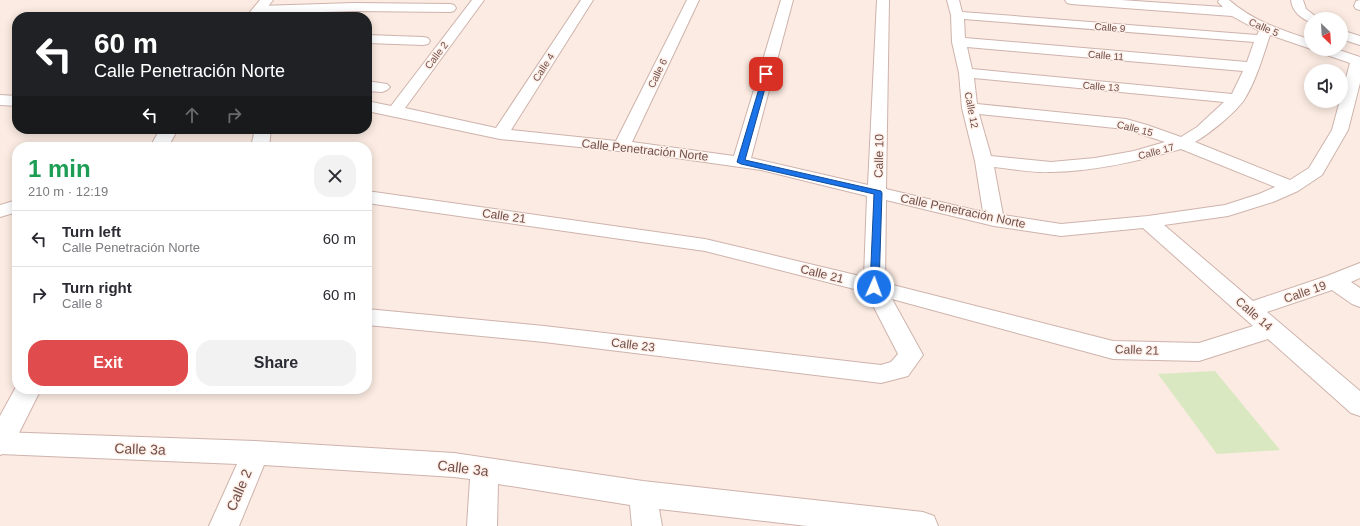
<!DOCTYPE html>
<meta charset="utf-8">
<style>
:root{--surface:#fff;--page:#f2f2f3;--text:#2b2b33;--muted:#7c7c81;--line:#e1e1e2;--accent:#e04c4e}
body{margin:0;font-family:Helvetica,sans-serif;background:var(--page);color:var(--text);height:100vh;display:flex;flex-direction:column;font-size:15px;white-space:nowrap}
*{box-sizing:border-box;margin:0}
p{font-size:13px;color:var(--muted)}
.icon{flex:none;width:22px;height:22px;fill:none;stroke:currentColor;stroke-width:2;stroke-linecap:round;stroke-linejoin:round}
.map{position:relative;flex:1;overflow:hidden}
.details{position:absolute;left:12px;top:142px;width:360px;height:252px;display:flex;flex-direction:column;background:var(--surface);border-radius:16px;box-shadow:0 2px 10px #0003}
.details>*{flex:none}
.hud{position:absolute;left:12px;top:12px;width:360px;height:122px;border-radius:16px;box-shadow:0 2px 10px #0003;background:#202124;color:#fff;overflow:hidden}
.needle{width:26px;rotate:155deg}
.controls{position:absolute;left:1304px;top:12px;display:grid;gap:8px}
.controls a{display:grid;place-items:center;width:44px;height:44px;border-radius:50%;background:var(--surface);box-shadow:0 2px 10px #0003;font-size:20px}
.pin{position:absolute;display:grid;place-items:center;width:34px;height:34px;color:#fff;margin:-17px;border-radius:8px;box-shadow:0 2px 6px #0006}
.me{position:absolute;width:44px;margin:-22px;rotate:2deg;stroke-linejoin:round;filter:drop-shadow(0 0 3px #0008)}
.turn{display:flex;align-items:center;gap:14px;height:84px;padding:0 16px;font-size:18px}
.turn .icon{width:52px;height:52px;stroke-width:2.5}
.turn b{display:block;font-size:28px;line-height:34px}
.lanes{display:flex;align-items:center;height:38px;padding:0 16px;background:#0003;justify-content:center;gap:20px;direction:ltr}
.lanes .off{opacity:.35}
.round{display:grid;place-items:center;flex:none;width:42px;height:42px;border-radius:16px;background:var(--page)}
.overview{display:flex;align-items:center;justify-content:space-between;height:68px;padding:0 16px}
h1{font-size:24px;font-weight:600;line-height:30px;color:#1e9e55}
.cta{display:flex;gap:8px;margin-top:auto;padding:8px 16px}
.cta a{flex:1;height:46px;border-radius:16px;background:var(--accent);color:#fff;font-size:16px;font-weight:600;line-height:46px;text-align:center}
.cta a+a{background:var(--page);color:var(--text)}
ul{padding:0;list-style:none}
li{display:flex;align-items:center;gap:12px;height:56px;padding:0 16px;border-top:1px solid var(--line)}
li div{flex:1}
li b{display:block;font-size:15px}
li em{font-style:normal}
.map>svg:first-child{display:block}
.green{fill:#dae8c1}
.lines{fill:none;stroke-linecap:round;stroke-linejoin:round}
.street-casing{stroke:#ceb3ac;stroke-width:2}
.secondary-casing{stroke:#d0b1aa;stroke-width:2}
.street{fill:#fff;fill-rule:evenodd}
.secondary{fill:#fff;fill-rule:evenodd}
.route{fill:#1a73e8;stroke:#114b97}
.labels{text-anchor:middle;stroke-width:3;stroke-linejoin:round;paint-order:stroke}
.far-street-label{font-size:10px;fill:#714e4a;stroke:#fef0e8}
.street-label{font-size:12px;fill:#714e4a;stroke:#fef0e8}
.near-street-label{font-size:14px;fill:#714e4a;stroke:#fef0e8}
</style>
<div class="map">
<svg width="1360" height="526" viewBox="0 0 1360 526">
<rect width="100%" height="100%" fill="#fbebe2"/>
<path class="green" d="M 1215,371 L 1280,450 L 1217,454 L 1158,374 Z"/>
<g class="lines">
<g class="street-casing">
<g id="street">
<path d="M 472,0 L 484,0 L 405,108 L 496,128 L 581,0 L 593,0 L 511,130 L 616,141 L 687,0 L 699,0 L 632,142 L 734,156 L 781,0 L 793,0 L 751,158 L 868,185 L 877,0 L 889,0 L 886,189 L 983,212 L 975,161 L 962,108 L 959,73 L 952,42 L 951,15 L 947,0 L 959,0 L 962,12 L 1257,35 L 1259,31 L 1232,16 L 1071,4 L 1067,3 L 1065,0 L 1121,0 L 1223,7 L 1218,2 L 1219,0 L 1229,0 C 1253,21 1281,30 1311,40 L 1311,49 L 1270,35 C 1263,56 1256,81 1244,100 C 1235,113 1209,134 1195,142 L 1290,180 L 1309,168 L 1332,130 L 1350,63 L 1318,52 L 1316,49 L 1336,49 L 1360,57 L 1360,83 L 1348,130 L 1322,175 L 1298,191 L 1273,202 L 1228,216 L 1164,225 L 1253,301 L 1327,276 L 1360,263 L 1360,278 L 1351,282 L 1360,288 L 1360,307 L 1352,304 L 1332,290 L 1267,312 L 1360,391 L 1360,416 L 1351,413 L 1268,339 L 1199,361 L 1113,359 L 892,299 L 923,355 L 908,376 L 881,383 L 544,342 L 367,325 L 367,309 L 544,326 L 881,365 L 891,362 L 898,354 L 866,292 L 705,251 L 367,203 L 367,191 L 705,239 L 864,277 L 867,196 L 761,170 L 648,154 L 500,139 L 367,111 L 367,101 L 391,106 ZM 964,19 L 1254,42 L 1247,62 L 965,38 ZM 967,47 L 1243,71 L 1232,94 L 972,69 ZM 974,78 L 1224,102 L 1197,127 L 1181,137 L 1147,125 L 1126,119 L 977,104 ZM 979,114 L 1125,129 L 1165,142 L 1134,151 L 1095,158 L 1051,162 L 991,156 ZM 1181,149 L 1275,187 L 1259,194 L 1225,205 L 1148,216 L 1061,224 L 1003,215 L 994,167 C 1013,169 1033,173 1052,172 C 1096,171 1139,161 1181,149 ZM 886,200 L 994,226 L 1061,236 L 1143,228 L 1253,326 L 1199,343 L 1113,341 L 885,283 Z"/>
<path d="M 1291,0 L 1303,0 L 1306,9 L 1319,19 L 1311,19 L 1311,22 C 1301,19 1292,11 1291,0 Z"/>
<path d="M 1360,0 L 1360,10 L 1356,9 L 1354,6 L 1356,1 Z"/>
<path d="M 354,3 L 450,4 L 454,5 L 456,8 L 454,11 L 450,12 L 354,11 L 259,14 L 255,13 L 253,10 L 255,7 L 259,6 Z"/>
<path d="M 1341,30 L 1360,36 L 1360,45 L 1341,39 Z"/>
<path d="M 367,35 L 423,37 L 428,38 L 430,41 L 428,44 L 423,45 L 367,43 Z"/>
<path d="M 367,81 L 387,84 L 390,87 L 387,90 L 382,92 L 367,91 Z"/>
<path d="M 0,95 L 17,96 L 17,106 L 0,105 Z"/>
<path d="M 255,129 L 271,129 L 269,147 L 251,147 Z"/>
<path d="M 17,200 L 17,212 L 0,217 L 0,205 Z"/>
<path d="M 0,432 L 255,441 L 454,453 L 643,481 L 923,512 L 934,516 L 938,526 L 807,526 L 659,509 L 662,526 L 632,526 L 630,505 L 498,484 L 497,526 L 467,526 L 470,479 L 454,477 L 264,465 L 239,526 L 209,526 L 237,464 L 0,454 Z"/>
</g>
</g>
<g class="secondary-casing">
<g id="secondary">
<path d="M 260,0 L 273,0 L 260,17 L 246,17 Z"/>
<path d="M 160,129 L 178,129 L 168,147 L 150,147 Z"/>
<path d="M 17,385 L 17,389 L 41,389 L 10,451 L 0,455 L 0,416 Z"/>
</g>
</g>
<use href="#street" class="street"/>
<use href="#secondary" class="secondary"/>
</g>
<path class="route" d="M 764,72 L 769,74 L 745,160 L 881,191 L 882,193 L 879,287 L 878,289 L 871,289 L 870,287 L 874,194 L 741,164 L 737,162 Z"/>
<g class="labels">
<g class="far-street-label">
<text transform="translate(1110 27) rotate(5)" y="4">Calle 9</text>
<text transform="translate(1264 27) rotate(23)" y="4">Calle 5</text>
<text transform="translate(436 55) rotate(-53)" y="4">Calle 2</text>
<text transform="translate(1106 55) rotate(5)" y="4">Calle 11</text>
<text transform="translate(543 67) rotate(-57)" y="4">Calle 4</text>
<text transform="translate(657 73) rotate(-64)" y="4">Calle 6</text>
<text transform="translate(1101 86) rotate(5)" y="4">Calle 13</text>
<text transform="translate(972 110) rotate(79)" y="4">Calle 12</text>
<text transform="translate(1135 128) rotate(14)" y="4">Calle 15</text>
<text transform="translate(1156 151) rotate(-15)" y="4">Calle 17</text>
</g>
<g class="street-label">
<text transform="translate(645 150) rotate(6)" y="4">Calle Penetración Norte</text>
<text transform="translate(879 156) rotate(-89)" y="4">Calle 10</text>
<text transform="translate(963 211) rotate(12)" y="4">Calle Penetración Norte</text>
<text transform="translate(504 216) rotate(8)" y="4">Calle 21</text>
<text transform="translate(822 274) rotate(14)" y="4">Calle 21</text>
<text transform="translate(1305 292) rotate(-19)" y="4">Calle 19</text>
<text transform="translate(1254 314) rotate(41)" y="4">Calle 14</text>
<text transform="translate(633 345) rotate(7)" y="4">Calle 23</text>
<text transform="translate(1137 350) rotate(2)" y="4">Calle 21</text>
</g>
<g class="near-street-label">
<text transform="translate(140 449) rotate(2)" y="5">Calle 3a</text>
<text transform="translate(463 468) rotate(7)" y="5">Calle 3a</text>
<text transform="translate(239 490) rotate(-67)" y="5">Calle 2</text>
</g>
</g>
</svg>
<div class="controls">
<a><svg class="needle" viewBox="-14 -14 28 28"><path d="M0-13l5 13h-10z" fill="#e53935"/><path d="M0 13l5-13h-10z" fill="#7c7c81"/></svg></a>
<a><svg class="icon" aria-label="sound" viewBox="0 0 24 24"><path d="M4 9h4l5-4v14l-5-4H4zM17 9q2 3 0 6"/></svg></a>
</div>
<div class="pin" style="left:766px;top:74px;background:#d93025"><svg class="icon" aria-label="arrive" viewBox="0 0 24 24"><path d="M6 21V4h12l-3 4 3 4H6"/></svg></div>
<svg class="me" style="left:874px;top:287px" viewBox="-20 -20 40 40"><circle r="17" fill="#1a73e8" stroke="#fff" stroke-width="3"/><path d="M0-11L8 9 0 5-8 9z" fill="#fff"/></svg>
<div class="hud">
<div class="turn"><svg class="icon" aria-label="left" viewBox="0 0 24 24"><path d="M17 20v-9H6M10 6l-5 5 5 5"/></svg><div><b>60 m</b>Calle Penetración Norte</div></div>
<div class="lanes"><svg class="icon" aria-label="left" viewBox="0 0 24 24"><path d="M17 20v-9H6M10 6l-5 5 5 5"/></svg><svg class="icon off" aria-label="ahead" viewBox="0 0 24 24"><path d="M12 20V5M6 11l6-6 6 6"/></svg><svg class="icon off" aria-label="right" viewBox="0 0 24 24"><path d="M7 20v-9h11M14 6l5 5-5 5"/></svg></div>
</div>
<section class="details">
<div class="overview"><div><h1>1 min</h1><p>210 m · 12:19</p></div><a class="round"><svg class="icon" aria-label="close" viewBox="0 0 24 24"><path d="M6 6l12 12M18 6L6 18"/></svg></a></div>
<ul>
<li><svg class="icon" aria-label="left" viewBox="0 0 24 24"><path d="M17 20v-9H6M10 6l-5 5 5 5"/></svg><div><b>Turn left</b><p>Calle Penetración Norte</p></div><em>60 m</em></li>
<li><svg class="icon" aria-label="right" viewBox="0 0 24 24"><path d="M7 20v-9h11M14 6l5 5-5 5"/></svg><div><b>Turn right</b><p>Calle 8</p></div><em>60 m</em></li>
</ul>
<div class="cta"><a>Exit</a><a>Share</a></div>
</section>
</div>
